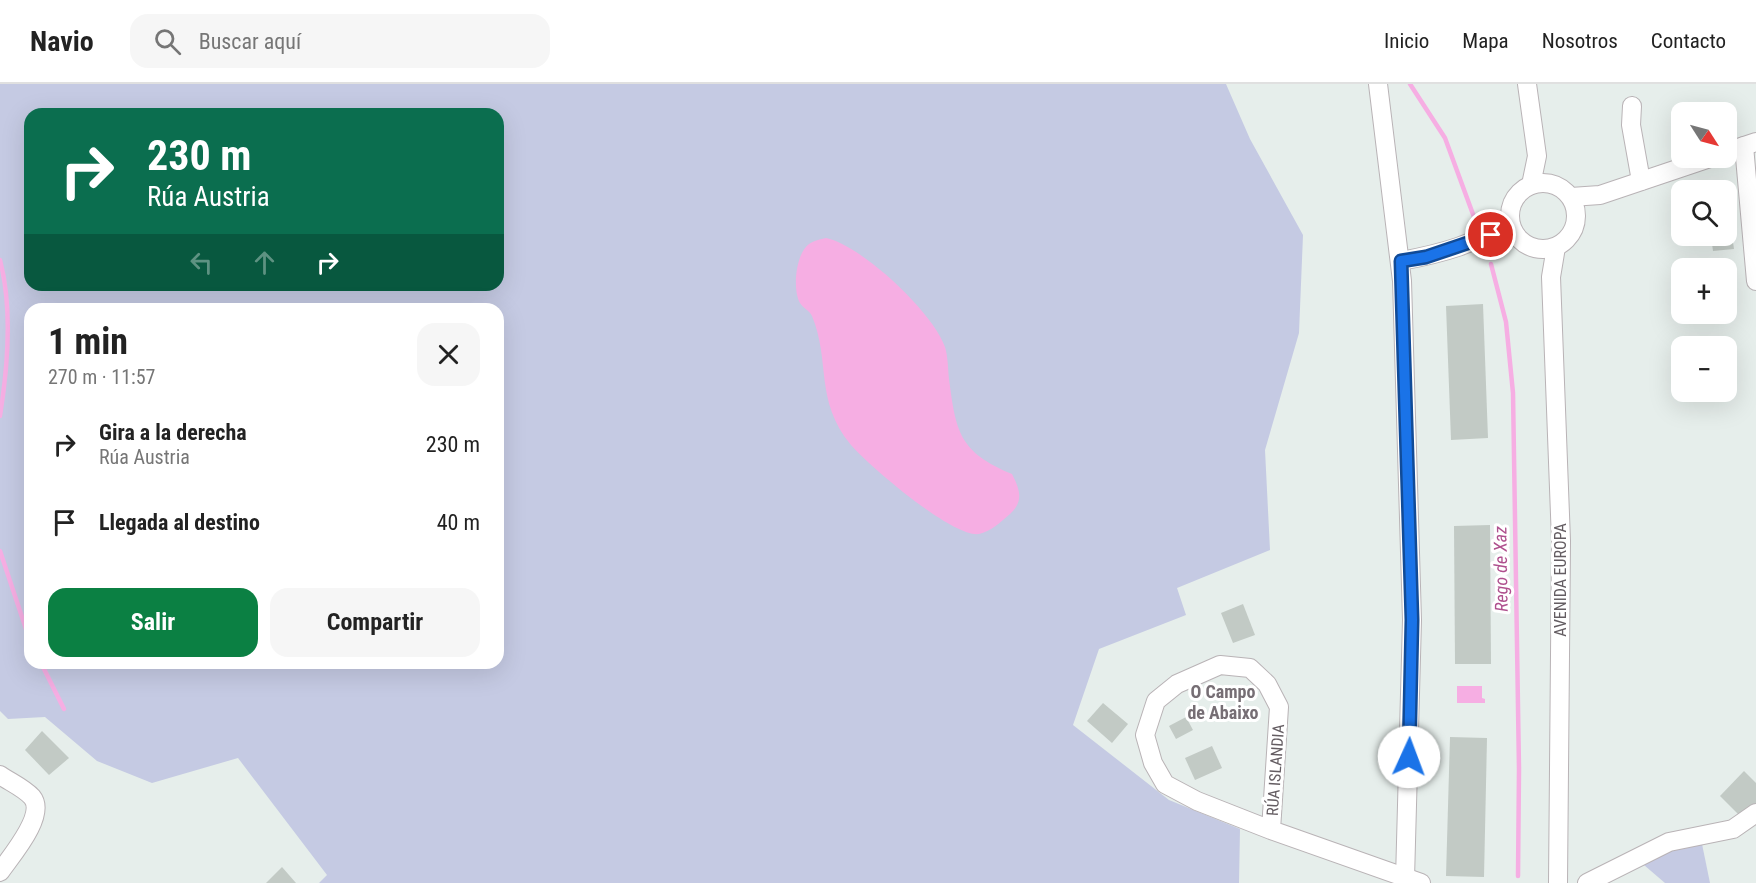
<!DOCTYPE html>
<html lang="es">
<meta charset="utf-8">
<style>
:root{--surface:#fff;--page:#f6f6f6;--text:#222;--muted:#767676;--line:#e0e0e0;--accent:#0b8043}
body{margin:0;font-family:"Roboto Condensed",sans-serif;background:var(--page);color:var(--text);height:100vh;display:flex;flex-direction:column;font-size:22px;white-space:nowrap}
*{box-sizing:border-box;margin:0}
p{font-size:20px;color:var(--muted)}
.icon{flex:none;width:33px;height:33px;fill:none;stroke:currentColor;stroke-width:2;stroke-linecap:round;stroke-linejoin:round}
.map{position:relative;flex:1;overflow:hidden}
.panel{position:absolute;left:24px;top:219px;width:480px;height:366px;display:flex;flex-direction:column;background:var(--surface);border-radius:18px;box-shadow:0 6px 24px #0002}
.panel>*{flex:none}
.banner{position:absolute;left:24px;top:24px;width:480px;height:183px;border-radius:18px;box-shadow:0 6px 24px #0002;background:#0b6e4f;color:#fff;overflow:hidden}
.needle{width:39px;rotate:126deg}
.tools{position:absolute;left:1671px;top:18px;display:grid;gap:12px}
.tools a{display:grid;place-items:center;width:66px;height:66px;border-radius:12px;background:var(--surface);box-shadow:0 6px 24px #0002;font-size:30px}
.pin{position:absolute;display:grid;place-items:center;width:51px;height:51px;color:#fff;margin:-26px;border:3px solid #fff;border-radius:50%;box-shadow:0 2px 6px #0007}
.me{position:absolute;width:66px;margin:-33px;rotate:2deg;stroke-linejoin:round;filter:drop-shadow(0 0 4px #0008)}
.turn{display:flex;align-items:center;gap:21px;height:126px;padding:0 24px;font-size:27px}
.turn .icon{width:78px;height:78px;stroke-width:2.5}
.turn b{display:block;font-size:42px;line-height:51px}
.lanes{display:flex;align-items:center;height:57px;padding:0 24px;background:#0003;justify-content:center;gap:30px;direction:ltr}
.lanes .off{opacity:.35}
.round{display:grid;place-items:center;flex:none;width:63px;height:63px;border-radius:18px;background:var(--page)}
.head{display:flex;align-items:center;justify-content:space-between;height:102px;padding:0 24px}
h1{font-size:36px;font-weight:700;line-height:45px}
.action{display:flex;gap:12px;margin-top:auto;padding:12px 24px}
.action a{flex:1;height:69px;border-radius:18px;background:var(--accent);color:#fff;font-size:24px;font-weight:700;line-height:69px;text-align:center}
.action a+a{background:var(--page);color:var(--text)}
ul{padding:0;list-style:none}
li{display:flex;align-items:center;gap:18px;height:78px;padding:0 24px}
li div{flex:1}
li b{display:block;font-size:22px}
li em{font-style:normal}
header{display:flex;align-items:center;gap:36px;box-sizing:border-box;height:84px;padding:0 30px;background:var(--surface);border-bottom:2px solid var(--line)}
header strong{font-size:28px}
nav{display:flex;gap:33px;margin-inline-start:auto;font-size:21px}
.search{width:420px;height:54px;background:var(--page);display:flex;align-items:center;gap:15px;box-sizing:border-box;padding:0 21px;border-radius:18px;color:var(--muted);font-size:22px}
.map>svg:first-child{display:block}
.green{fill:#c5cae3;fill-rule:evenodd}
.water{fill:#f6aee3}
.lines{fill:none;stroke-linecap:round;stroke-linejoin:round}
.stream{stroke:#f6aee3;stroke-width:4.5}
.building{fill:#c2cac5}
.street-casing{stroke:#b9b3b6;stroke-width:20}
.street{stroke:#fff;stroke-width:18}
.route-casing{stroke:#114b97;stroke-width:15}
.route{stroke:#1a73e8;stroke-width:10}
.labels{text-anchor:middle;stroke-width:6;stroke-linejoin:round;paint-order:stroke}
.street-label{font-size:16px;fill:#645d62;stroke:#fff}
.water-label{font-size:18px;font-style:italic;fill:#af508e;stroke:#fff}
.neighbourhood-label{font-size:18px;font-weight:bold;fill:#766e74;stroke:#fff}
</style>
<header>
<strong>Navio</strong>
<div class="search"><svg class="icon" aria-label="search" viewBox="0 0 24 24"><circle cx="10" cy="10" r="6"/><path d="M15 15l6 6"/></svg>Buscar aquí</div>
<nav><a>Inicio</a><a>Mapa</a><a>Nosotros</a><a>Contacto</a></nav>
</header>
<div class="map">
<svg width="1756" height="799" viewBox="0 0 1756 799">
<rect width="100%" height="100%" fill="#e6eeeb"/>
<g class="green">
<path d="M 0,0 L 1226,0 L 1250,55 L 1303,151 L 1299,249 L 1265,366 L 1270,466 L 1177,504 L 1186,531 L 1099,565 L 1073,641 L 1169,716 L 1240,745 L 1239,799 L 319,799 L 327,791 L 238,674 L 152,699 L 97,677 L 45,633 L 8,635 L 0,627 ZM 30,30 L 498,30 L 498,201 L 30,201 ZM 30,225 L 498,225 L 498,579 L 30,579 Z"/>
<path d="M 1702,760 L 1710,799 L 1665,799 L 1644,781 L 1650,764 Z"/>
</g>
<g class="water">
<path d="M 826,154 C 861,161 933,228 945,263 C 948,273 948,285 949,295 C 956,348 959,368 1012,390 C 1020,406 1024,417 1010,430 C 1002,437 990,448 979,450 C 953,454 869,382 851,361 C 814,316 831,278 812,232 C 810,227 803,224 800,219 C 792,205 796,169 809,160 C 813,157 821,155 826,154 Z"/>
<path d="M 1457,602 L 1482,602 L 1482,614 L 1485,615 L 1485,619 L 1457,619 Z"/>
</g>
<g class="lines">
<g class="stream">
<path d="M 1410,0 L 1445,54 L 1474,133"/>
<path d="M 0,176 C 13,225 8,282 0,332"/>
<path d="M 1491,180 L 1506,238 L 1513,309 L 1519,685 L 1518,792"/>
<path d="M 0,467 L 30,557"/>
<path d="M 41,579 L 64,625"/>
</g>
</g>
<g class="building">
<path d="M 1726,110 L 1734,165 L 1713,167 L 1711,152 L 1726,152 Z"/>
<path d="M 1483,220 L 1488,354 L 1451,356 L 1446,222 Z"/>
<path d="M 1490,441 L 1491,580 L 1455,580 L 1454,442 Z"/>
<path d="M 1243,520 L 1255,551 L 1233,559 L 1221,529 Z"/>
<path d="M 1103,619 L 1128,640 L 1112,659 L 1087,637 Z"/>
<path d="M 1186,633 L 1193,646 L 1176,655 L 1169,642 Z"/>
<path d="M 42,647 L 69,674 L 49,691 L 25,666 Z"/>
<path d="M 1450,653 L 1487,654 L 1484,793 L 1446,792 Z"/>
<path d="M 1212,662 L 1222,684 L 1195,696 L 1185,674 Z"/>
<path d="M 1744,687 L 1756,699 L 1756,719 L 1742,734 L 1720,712 Z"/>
<path d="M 282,783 L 296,799 L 266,799 Z"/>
</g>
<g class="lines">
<g class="street-casing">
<g id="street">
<path d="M 1378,0 L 1402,197 L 1412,536 L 1405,795"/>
<path d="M 1527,0 L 1537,72 L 1531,101"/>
<path d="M 1632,22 L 1631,41 L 1641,97"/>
<path d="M 1744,62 L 1756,197"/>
<path d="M 1726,68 L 1756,58"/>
<circle cx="1543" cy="132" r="33"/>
<path d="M 1571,113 L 1600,111 L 1710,74"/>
<path d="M 1556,163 L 1551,193 L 1561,457 L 1558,799"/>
<path d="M 1401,177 C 1439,170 1479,160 1510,136"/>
<path d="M 0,691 C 10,698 24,704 32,713 C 47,731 11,772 0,788"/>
<path d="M 1271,746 L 1279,623 L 1267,600 L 1250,584 L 1220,581 L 1177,600 L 1156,617 L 1145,651 L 1153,679 L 1165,700 L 1197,717 L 1271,746 L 1421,799"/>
<path d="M 1587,799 L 1669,758 L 1733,745 L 1756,729"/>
</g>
</g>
<use href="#street" class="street"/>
</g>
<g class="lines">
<g class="route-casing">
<path id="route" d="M 1409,673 L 1412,536 L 1401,177 L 1426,173 L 1491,151"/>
</g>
<use href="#route" class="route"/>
</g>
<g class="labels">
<g class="street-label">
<text transform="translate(1560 496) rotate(-90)" y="6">AVENIDA EUROPA</text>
<text transform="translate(1275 686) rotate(-86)" y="6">RÚA ISLANDIA</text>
</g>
<g class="water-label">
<text transform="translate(1501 485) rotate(-91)" y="6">Rego de Xaz</text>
</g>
<g class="neighbourhood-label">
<text x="1223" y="614">O Campo<tspan x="1223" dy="21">de Abaixo</tspan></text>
</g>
</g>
</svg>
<div class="tools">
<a><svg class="needle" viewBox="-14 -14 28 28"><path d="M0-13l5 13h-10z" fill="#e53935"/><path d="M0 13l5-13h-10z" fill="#767676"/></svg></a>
<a><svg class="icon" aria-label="search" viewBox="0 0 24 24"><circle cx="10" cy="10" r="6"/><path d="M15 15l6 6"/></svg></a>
<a>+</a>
<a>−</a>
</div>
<div class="pin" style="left:1491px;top:151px;background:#d93025"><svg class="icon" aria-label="arrive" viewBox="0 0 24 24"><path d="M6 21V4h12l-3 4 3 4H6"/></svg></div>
<svg class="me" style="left:1409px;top:673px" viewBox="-20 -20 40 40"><circle r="19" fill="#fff"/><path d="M0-13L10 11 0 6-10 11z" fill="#1a73e8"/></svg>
<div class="banner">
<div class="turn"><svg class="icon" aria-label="right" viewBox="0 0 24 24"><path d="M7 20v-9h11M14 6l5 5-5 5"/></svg><div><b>230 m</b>Rúa Austria</div></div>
<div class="lanes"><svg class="icon off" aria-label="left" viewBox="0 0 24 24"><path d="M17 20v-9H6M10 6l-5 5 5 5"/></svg><svg class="icon off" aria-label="ahead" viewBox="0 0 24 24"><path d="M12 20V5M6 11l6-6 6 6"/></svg><svg class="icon" aria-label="right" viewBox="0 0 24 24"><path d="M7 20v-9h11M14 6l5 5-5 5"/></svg></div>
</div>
<section class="panel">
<div class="head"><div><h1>1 min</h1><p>270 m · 11:57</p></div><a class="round"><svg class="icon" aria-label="close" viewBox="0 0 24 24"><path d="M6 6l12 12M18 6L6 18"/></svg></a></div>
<ul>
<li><svg class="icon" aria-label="right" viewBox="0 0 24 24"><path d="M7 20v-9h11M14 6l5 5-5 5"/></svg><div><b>Gira a la derecha</b><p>Rúa Austria</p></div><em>230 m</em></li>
<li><svg class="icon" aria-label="arrive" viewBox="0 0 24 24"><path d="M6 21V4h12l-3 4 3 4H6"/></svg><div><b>Llegada al destino</b></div><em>40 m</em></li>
</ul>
<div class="action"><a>Salir</a><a>Compartir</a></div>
</section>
</div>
